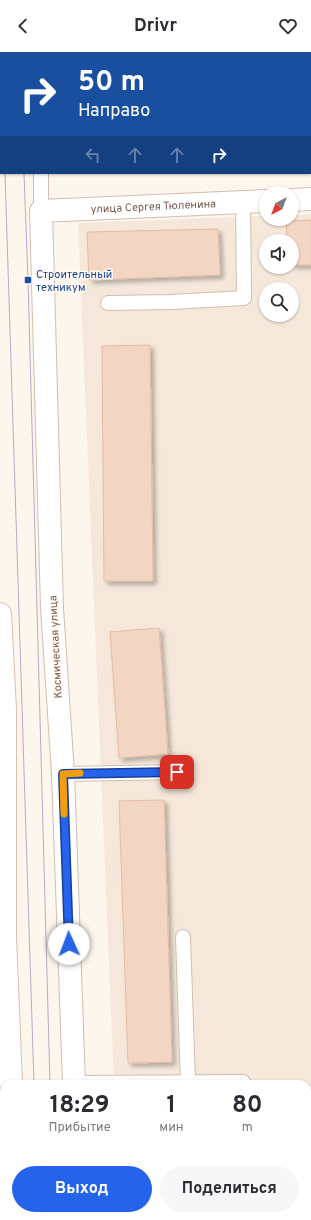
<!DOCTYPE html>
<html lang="ru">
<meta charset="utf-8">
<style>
:root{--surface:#fff;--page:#f7f7f7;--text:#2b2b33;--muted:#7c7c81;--accent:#2563eb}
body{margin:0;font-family:Overpass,sans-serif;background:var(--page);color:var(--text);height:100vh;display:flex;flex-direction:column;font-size:15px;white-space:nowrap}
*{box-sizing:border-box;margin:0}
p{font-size:13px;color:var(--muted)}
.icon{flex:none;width:22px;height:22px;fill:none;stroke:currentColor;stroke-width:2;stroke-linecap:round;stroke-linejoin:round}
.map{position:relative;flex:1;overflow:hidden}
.drawer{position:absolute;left:0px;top:1028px;width:311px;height:140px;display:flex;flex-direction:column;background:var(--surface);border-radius:12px 12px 0 0;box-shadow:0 1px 3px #0004}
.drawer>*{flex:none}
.guide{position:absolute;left:0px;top:0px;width:311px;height:122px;box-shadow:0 1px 3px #0004;background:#1a4fa0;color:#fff;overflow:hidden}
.needle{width:26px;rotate:221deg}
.buttons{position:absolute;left:259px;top:134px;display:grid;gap:8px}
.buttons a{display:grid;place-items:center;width:40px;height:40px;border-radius:50%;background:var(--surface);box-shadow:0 1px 3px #0004;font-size:20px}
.pin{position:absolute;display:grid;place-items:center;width:34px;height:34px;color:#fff;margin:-17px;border-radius:8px;box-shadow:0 2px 6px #0006}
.me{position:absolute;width:44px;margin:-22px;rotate:358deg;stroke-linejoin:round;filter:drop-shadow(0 0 3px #0008)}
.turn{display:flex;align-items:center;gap:14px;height:84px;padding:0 12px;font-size:18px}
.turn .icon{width:52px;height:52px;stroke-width:2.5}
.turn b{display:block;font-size:28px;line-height:34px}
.lanes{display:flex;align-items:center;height:38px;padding:0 12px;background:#0003;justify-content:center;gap:20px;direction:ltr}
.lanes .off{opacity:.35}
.eta{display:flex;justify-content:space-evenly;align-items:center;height:68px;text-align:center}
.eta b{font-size:24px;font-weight:700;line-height:28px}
.action{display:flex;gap:8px;margin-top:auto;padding:8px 12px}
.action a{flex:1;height:46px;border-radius:24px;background:var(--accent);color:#fff;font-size:16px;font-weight:700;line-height:46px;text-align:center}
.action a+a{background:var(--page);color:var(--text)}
header{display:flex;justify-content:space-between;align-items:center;height:52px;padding:0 12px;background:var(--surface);font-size:18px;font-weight:700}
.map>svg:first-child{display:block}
.residential{fill:#f5e8da;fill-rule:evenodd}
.education{fill:#f3e8fa}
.building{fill:#f3d5c3;stroke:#e6bba3;filter:url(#shadow)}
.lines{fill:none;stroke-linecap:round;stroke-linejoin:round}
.lane-casing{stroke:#d1beb0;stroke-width:16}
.street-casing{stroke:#d1beb0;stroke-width:24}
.secondary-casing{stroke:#d6c0b0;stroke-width:24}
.lane{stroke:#fff;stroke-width:14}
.street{stroke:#fff;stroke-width:22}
.secondary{stroke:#fff;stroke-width:22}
.tram{stroke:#b9a8c9;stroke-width:1}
.route-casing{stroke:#184099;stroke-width:10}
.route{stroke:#2563eb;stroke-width:7}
.slow{stroke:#f59e0b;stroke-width:7}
.transit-dot{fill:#1a4fb4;stroke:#fffaf3;stroke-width:1.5}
.labels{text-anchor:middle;stroke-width:3;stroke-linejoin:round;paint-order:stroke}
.street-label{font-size:11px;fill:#7a5c4d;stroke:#fffaf3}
.transit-label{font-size:11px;fill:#164399;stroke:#fffaf3;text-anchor:start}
</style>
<header><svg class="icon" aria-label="back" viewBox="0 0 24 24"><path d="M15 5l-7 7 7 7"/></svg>Drivr<svg class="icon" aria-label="heart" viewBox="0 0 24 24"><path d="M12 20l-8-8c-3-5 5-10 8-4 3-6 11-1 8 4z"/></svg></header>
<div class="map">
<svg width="311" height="1168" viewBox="0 0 311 1168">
<defs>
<filter id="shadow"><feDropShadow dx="3.5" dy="3.5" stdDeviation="2" flood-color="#0004"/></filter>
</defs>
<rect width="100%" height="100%" fill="#fdf6ec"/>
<g class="residential">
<path d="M 311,162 L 311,1116 L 307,1116 L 307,1032 L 114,1032 L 78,171 L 266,164 L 266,167 L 292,167 L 292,163 ZM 266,189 L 292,189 L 292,215 L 266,215 ZM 266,237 L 292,237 L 292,263 L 266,263 Z"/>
<path d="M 307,1155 L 311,1155 L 311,1168 L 117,1168 L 117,1164 L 307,1164 Z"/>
</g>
<path class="education" d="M 154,0 L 311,0 L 311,55 L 310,55 L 310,1 Z"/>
<g class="building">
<path d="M 311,168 L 311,213 L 292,213 L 292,189 L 287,189 L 286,169 Z"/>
<path d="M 218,177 L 220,223 L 89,228 L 87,180 Z"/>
<path d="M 150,293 L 153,529 L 104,529 L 102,294 Z"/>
<path d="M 159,576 L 168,702 L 119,706 L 110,580 Z"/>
<path d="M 164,748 L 172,1010 L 128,1011 L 119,749 Z"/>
</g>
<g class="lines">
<g class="lane-casing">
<g id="lane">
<path d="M 40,0 L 40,1"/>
<path d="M 41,121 L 41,159"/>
<path d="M 108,251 L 171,250 L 244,246 L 243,150"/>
<path d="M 63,722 L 177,720"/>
<path d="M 183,885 L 188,1031"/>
<path d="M 74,1031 L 243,1030"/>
</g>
</g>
<g class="street-casing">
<g id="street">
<path d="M 292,148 L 311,147"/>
<path id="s1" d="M 74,1032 L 63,722 L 52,556 L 41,159 L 266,149"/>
<path d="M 307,1141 L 311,1141"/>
<path d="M 82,1164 L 83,1168"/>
</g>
</g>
<g class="secondary-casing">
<g id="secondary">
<path d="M 0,562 L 5,657 L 5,884 L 11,1032"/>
<path d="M 14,1164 L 14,1168"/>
</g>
</g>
<use href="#lane" class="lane"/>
<use href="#street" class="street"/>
<use href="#secondary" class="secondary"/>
<g class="tram">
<path d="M 2,0 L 2,1"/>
<path d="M 19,0 L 19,1"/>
<path d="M 5,121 L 34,1032"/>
<path d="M 24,121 L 28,228 L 50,1032"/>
<path d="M 38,1164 L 38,1168"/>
<path d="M 54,1164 L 54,1168"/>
</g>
</g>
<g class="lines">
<g class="route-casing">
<path id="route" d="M 69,892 L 63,722 L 177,720"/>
</g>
<use href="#route" class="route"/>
<path class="slow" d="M 64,762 L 63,722 L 80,721"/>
</g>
<rect class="transit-dot" x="24" y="224" width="8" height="8" rx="2"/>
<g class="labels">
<g class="street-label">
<text dy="4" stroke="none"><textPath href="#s1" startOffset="986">улица Сергея Тюленина</textPath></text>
<text transform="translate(55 595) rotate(-93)" y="4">Космическая улица</text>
</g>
<g class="transit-label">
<text x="36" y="226">Строительный<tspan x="36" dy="13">техникум</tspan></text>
</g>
</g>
</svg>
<div class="buttons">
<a><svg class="needle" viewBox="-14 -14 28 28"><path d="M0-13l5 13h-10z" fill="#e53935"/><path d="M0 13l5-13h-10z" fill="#7c7c81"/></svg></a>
<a><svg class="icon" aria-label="sound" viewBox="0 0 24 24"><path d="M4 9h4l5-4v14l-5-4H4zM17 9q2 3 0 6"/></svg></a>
<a><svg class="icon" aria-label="search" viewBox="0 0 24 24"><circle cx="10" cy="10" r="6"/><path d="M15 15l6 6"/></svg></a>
</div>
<div class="pin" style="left:177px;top:720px;background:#d93025"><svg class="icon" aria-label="arrive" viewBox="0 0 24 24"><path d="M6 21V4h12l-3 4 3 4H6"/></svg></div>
<svg class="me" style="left:69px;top:892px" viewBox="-20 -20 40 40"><circle r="19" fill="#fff"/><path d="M0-13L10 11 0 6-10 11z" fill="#2563eb"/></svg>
<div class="guide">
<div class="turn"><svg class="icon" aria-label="right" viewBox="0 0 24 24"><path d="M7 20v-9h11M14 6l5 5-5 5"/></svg><div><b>50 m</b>Направо</div></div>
<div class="lanes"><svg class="icon off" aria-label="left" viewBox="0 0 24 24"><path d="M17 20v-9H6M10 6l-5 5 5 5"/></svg><svg class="icon off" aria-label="ahead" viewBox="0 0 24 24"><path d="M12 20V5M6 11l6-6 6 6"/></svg><svg class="icon off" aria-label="ahead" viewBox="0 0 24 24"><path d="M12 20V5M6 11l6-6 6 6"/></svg><svg class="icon" aria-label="right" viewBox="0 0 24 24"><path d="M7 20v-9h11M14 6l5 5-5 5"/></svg></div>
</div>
<section class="drawer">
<div class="eta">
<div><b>18:29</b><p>Прибытие</p></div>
<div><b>1</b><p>мин</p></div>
<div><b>80</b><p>m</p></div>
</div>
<div class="action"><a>Выход</a><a>Поделиться</a></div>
</section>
</div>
